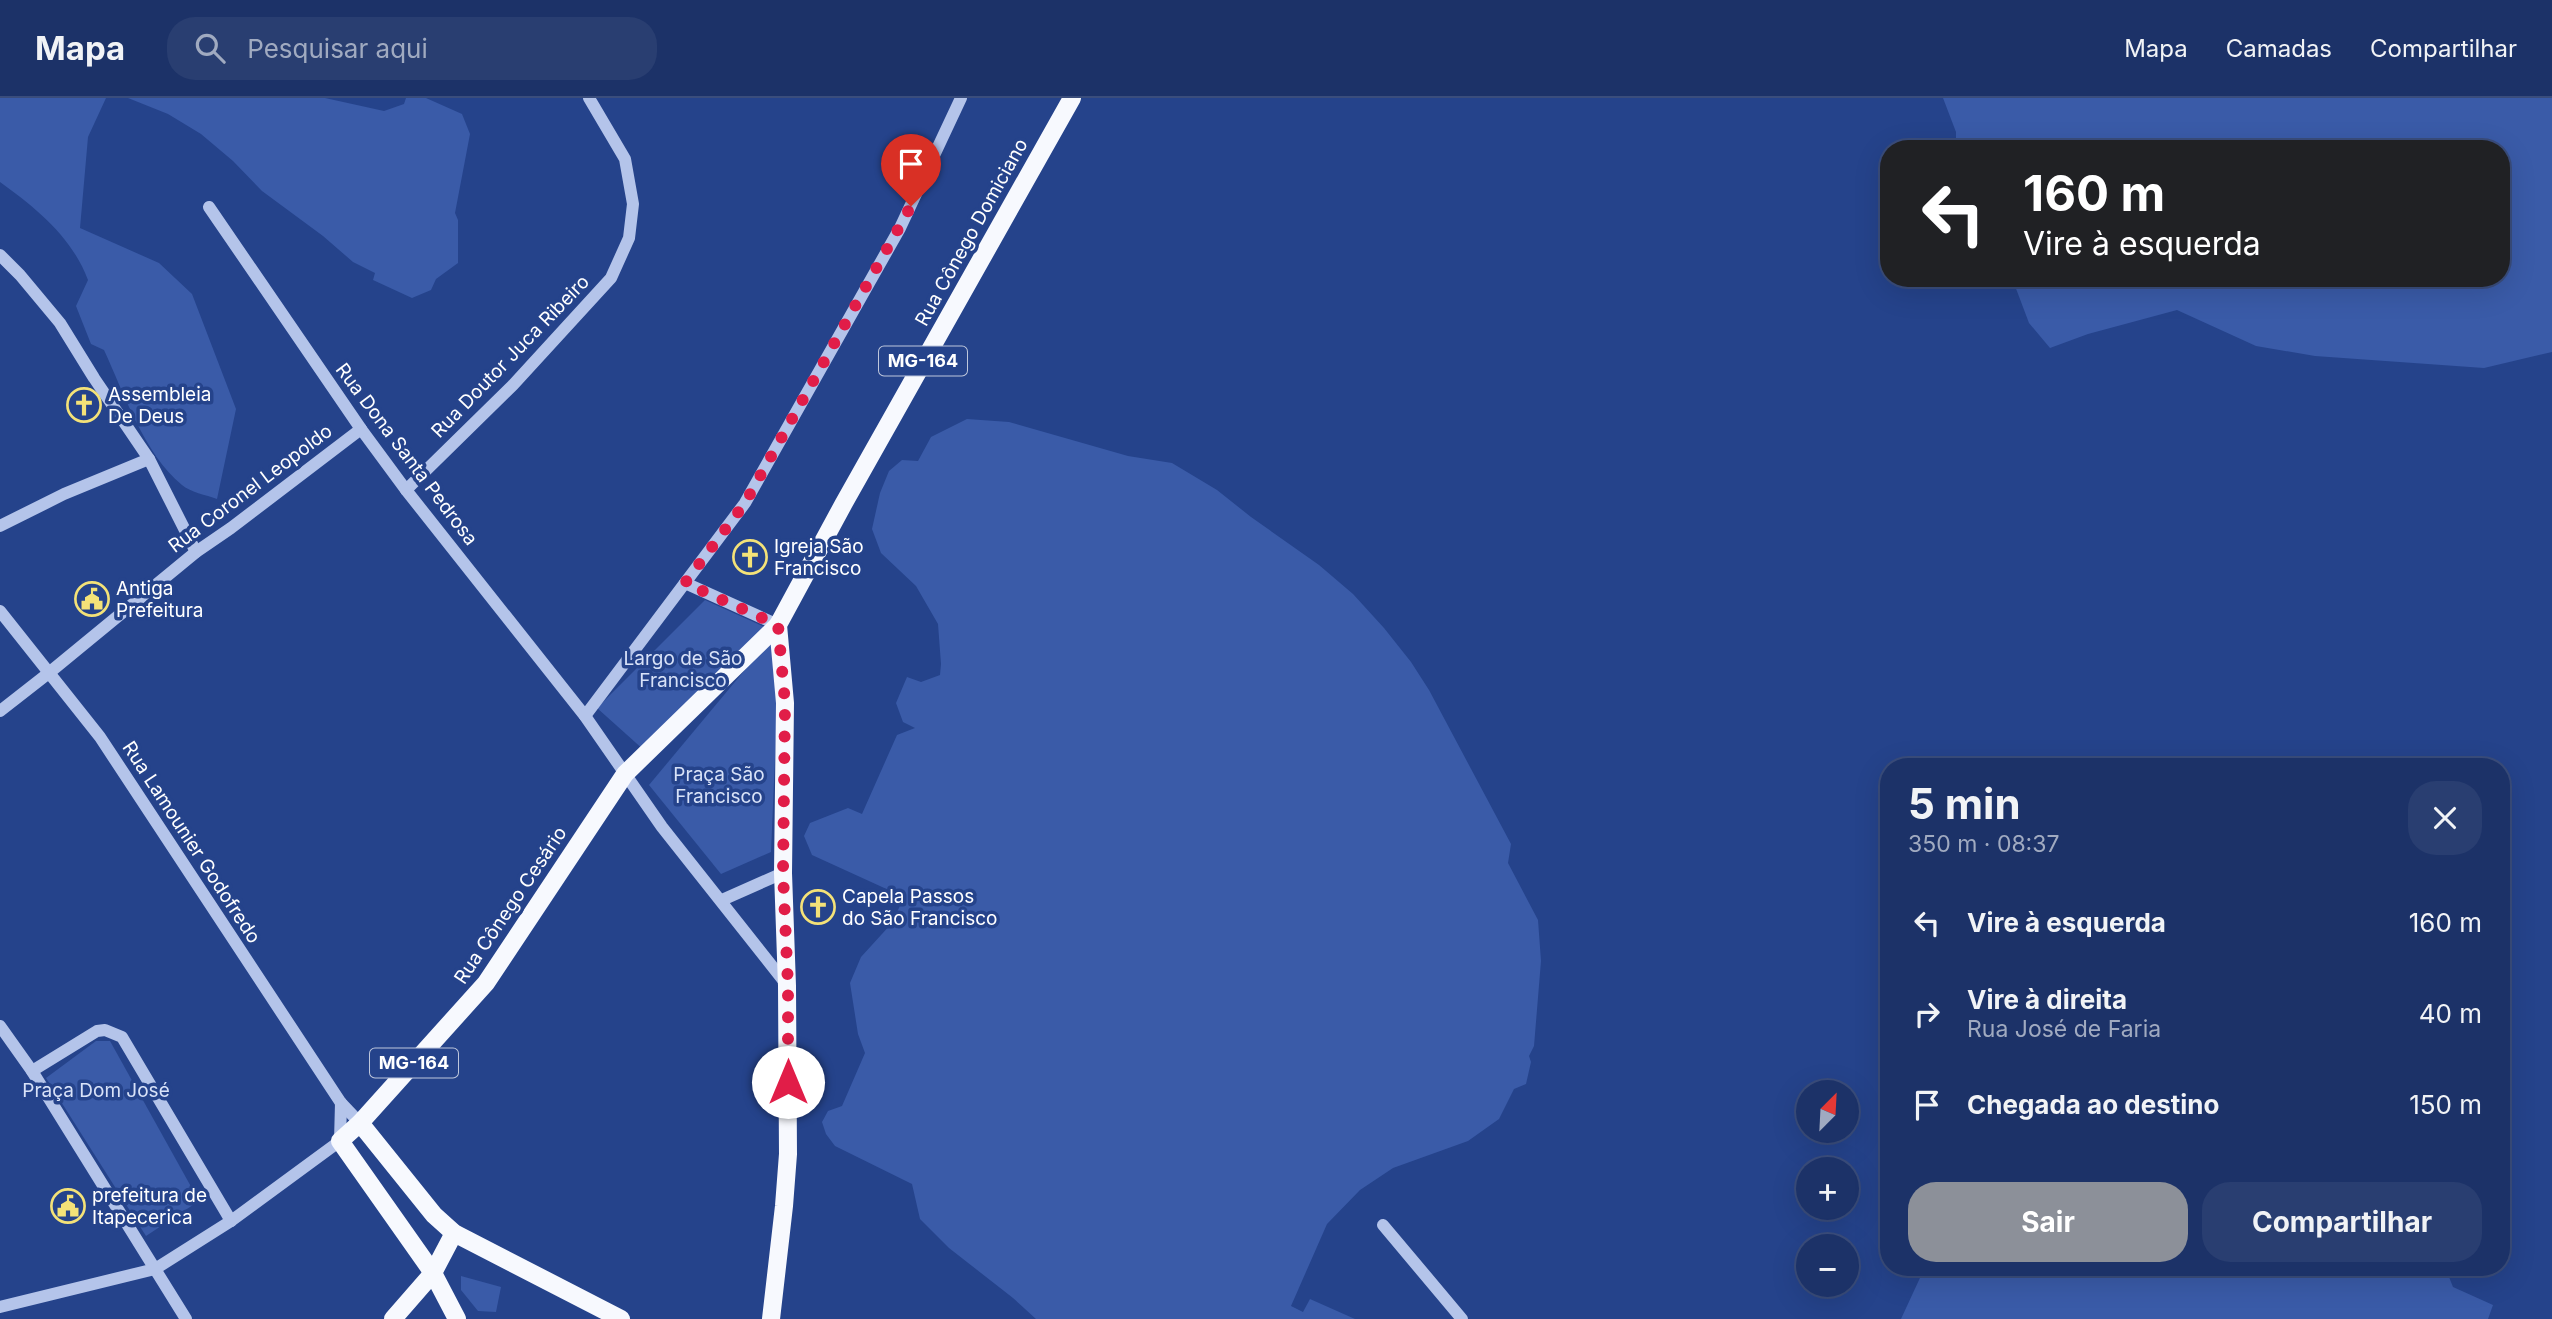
<!DOCTYPE html>
<html lang="pt">
<meta charset="utf-8">
<style>
:root{--surface:#1c3268;--page:#293e71;--text:#f1f3f6;--muted:#a0aac0;--line:#3a4d7c;--accent:#8c9099}
body{margin:0;font-family:Inter,sans-serif;background:var(--page);color:var(--text);height:100vh;display:flex;flex-direction:column;font-size:26px;white-space:nowrap}
*{box-sizing:border-box;margin:0}
p{font-size:23px;color:var(--muted)}
.icon{flex:none;width:38px;height:38px;fill:none;stroke:currentColor;stroke-width:2;stroke-linecap:round;stroke-linejoin:round}
.map{position:relative;flex:1;overflow:hidden}
.details{position:absolute;left:1880px;top:660px;width:630px;height:518px;display:flex;flex-direction:column;background:var(--surface);border-radius:28px;box-shadow:0 7px 28px #0002,0 0 0 2px var(--line)}
.details>*{flex:none}
.banner{position:absolute;left:1880px;top:42px;width:630px;height:147px;border-radius:28px;box-shadow:0 7px 28px #0002,0 0 0 2px var(--line);background:#202124;color:#fff;overflow:hidden}
.needle{width:46px;rotate:24deg}
.fabs{position:absolute;left:1796px;top:982px;display:grid;gap:14px}
.fabs a{display:grid;place-items:center;width:63px;height:63px;border-radius:50%;background:var(--surface);box-shadow:0 7px 28px #0002,0 0 0 2px var(--line);font-size:35px}
.pin{position:absolute;display:grid;place-items:center;width:60px;height:60px;color:#fff;margin:-72px -30px;border-radius:50% 50% 50% 0;rotate:-45deg;box-shadow:0 0 7px #0007}
.pin .icon{rotate:45deg}
.me{position:absolute;width:77px;margin:-38px;rotate:0deg;stroke-linejoin:round;filter:drop-shadow(0 0 5px #0008)}
.turn{display:flex;align-items:center;gap:24px;height:147px;padding:0 28px;font-size:32px}
.turn .icon{width:91px;height:91px;stroke-width:2.5}
.turn b{display:block;font-size:49px;line-height:60px}
.round{display:grid;place-items:center;flex:none;width:74px;height:74px;border-radius:28px;background:var(--page)}
.head{display:flex;align-items:center;justify-content:space-between;height:119px;padding:0 28px}
h1{font-size:42px;font-weight:700;line-height:52px}
.primary-button{display:flex;gap:14px;margin-top:auto;padding:14px 28px}
.primary-button a{flex:1;height:80px;border-radius:28px;background:var(--accent);color:#fff;font-size:28px;font-weight:700;line-height:80px;text-align:center}
.primary-button a+a{background:var(--page);color:var(--text)}
ul{padding:0;list-style:none}
li{display:flex;align-items:center;gap:21px;height:91px;padding:0 28px}
li div{flex:1}
li b{display:block;font-size:26px}
li em{font-style:normal}
header{display:flex;align-items:center;gap:42px;box-sizing:border-box;height:98px;padding:0 35px;background:var(--surface);border-bottom:2px solid var(--line)}
header strong{font-size:33px}
nav{display:flex;gap:38px;margin-inline-start:auto;font-size:24px}
.search{width:490px;height:63px;background:var(--page);display:flex;align-items:center;gap:18px;box-sizing:border-box;padding:0 24px;border-radius:28px;color:var(--muted);font-size:26px}
.map>svg:first-child{display:block}
.green{fill:#3a5ba8}
.lines{fill:none;stroke-linecap:round;stroke-linejoin:round}
.minor{stroke:#b4c4ea;stroke-width:12}
.major{stroke:#f7f9fe;stroke-width:18}
.route{stroke:#e11d48;stroke-width:12;stroke-dasharray:0 21.6}
.labels{text-anchor:middle;stroke-width:7;stroke-linejoin:round;paint-order:stroke}
.shield{fill:#25438b;stroke:#bec7dc;stroke-width:2}
.shield-label{font-size:18px;font-weight:bold;fill:#fff}
.street-label{font-size:19px;fill:#fff;stroke:#25438b}
.poi-label{font-size:19px;fill:#fff;stroke:#25438b;text-anchor:start}
.park-label{font-size:19px;fill:#d8e2f8;stroke:#25438b}
</style>
<header>
<strong>Mapa</strong>
<div class="search"><svg class="icon" aria-label="search" viewBox="0 0 24 24"><circle cx="10" cy="10" r="6"/><path d="M15 15l6 6"/></svg>Pesquisar aqui</div>
<nav><a>Mapa</a><a>Camadas</a><a>Compartilhar</a></nav>
</header>
<div class="map">
<svg width="2552" height="1221" viewBox="0 0 2552 1221">
<rect width="100%" height="100%" fill="#25438b"/>
<g class="green">
<path d="M 0,0 L 106,0 L 88,39 L 80,130 L 159,165 L 192,196 L 236,311 L 217,401 C 206,397 190,394 182,387 C 144,356 124,295 104,252 L 91,246 L 76,208 L 88,182 C 72,139 36,110 0,84 Z"/>
<path d="M 128,0 L 325,0 L 384,13 L 404,6 L 406,0 L 426,0 L 462,16 L 470,36 L 455,115 L 458,122 L 458,165 L 436,181 L 431,192 L 412,200 L 373,182 L 375,175 L 353,164 L 323,138 L 262,93 L 233,63 L 201,36 L 168,16 Z"/>
<path d="M 1943,0 L 2552,0 L 2552,254 L 2484,270 L 2315,258 L 2256,248 L 2177,212 L 2088,236 L 2050,250 L 2029,225 L 2012,180 L 2501,180 L 2501,51 L 1956,51 L 1956,34 Z"/>
<path d="M 967,321 L 1009,324 L 1128,358 L 1172,365 L 1217,392 L 1251,419 L 1319,467 L 1353,496 L 1384,530 L 1411,564 L 1429,592 L 1511,746 L 1508,765 L 1538,822 L 1541,863 L 1534,948 L 1529,958 L 1531,964 L 1526,986 L 1514,991 L 1499,1021 L 1468,1043 L 1393,1070 L 1360,1092 L 1327,1126 L 1291,1208 L 1303,1214 L 1310,1201 L 1355,1221 L 1036,1221 L 1013,1200 L 949,1150 L 920,1121 L 912,1086 L 835,1048 L 826,1036 L 822,1024 L 828,1013 L 842,1008 L 865,955 L 858,936 L 850,885 L 861,859 L 892,825 L 904,799 L 812,757 L 804,738 L 810,725 L 848,710 L 862,716 L 897,637 L 915,630 L 903,624 L 896,605 L 907,579 L 921,584 L 940,577 L 941,566 L 938,526 L 916,488 L 881,455 L 872,431 L 880,395 L 889,373 L 902,362 L 918,363 L 931,339 Z"/>
<path d="M 705,502 L 769,531 L 645,653 L 597,610 Z"/>
<path d="M 769,543 L 779,566 L 771,754 L 721,776 L 649,687 Z"/>
<path d="M 96,943 L 110,943 L 199,1103 L 146,1138 L 46,980 Z"/>
<path d="M 1925,1169 L 2445,1169 L 2453,1189 L 2493,1207 L 2488,1221 L 1901,1221 Z"/>
<path d="M 461,1178 L 501,1189 L 496,1214 L 478,1213 L 461,1192 Z"/>
</g>
<g class="lines">
<g class="minor">
<path d="M 209,109 L 361,331 L 406,392 L 585,618 L 662,729 L 787,887"/>
<path d="M 0,157 L 20,177 L 60,225 L 94,280 L 149,361 L 196,454"/>
<path d="M 406,392 L 513,287 L 611,180 L 629,140 L 633,106 L 625,61 L 589,0"/>
<path d="M 0,428 L 64,396 L 149,361"/>
<path d="M 685,485 L 778,527"/>
<path d="M 0,513 L 100,639 L 341,1005 L 360,1025"/>
<path d="M 0,613 L 50,574 L 196,454 L 231,430 L 361,331"/>
<path d="M 585,618 L 745,405 L 900,130 L 961,0"/>
<path d="M 722,802 L 783,775"/>
<path d="M 0,928 L 32,973 L 186,1221"/>
<path d="M 32,973 L 97,933 L 105,932 L 122,939 L 231,1123"/>
<path d="M 1383,1127 L 1462,1221"/>
<path d="M 0,1209 L 155,1171 L 231,1123 L 340,1043 L 341,1005"/>
</g>
<g class="major">
<path d="M 360,1025 L 434,1117 L 454,1135 L 621,1221"/>
<path d="M 393,1221 L 433,1175 L 454,1135"/>
<path d="M 457,1221 L 433,1175 L 340,1043 L 360,1025 L 486,885 L 625,676 L 778,527"/>
<path d="M 771,1221 L 784,1108 L 788,1056 L 787,888 L 783,775 L 785,605 L 778,527 L 844,405 L 1072,0"/>
</g>
</g>
<g class="lines">
<path class="route" d="M 788,984 L 788,888 L 783,775 L 785,605 L 778,527 L 685,485 L 745,405 L 911,108"/>
</g>
<defs>
<g id="church-ring" transform="scale(1.75)"><circle r="9.5" fill="#25438b" stroke="#f4e278" stroke-width="1.5"/><path d="M-1.2-6h2.4v3.5h3.3v2.4h-3.3V6h-2.4V-.1h-3.3v-2.4h3.3Z" fill="#f4e278"/></g>
<g id="civic-ring" transform="scale(1.75)"><circle r="9.5" fill="#25438b" stroke="#f4e278" stroke-width="1.5"/><path d="M-.6-6.5H3V-4.5H.6V-3L4-1V1h2V6H-6V1h2V-1L-.6-3ZM-1.2 2.5V6h2.4V2.5Z" fill="#f4e278"/></g>
</defs>
<g fill-rule="evenodd">
<use href="#church-ring" x="84" y="307"/>
<use href="#church-ring" x="750" y="459"/>
<use href="#civic-ring" x="92" y="501"/>
<use href="#church-ring" x="818" y="809"/>
<use href="#civic-ring" x="68" y="1108"/>
</g>
<g class="labels">
<g class="shield">
<rect x="879" y="248.5" width="88" height="29" rx="5"/>
<rect x="370" y="950.5" width="88" height="29" rx="5"/>
</g>
<g class="shield-label">
<text x="923" y="269">MG-164</text>
<text x="414" y="971">MG-164</text>
</g>
<g class="street-label">
<text transform="translate(971 134) rotate(-61)" y="7">Rua Cônego Domiciano</text>
<text transform="translate(510 258) rotate(-46)" y="7">Rua Doutor Juca Ribeiro</text>
<text transform="translate(407 356) rotate(53)" y="7">Rua Dona Santa Pedrosa</text>
<text transform="translate(250 390) rotate(-37)" y="7">Rua Coronel Leopoldo</text>
<text transform="translate(192 744) rotate(57)" y="7">Rua Lamounier Godofredo</text>
<text transform="translate(510 807) rotate(-56)" y="7">Rua Cônego Cesário</text>
</g>
<g class="poi-label">
<text x="108" y="303">Assembleia<tspan x="108" dy="22">De Deus</tspan></text>
<text x="774" y="455">Igreja São<tspan x="774" dy="22">Francisco</tspan></text>
<text x="116" y="497">Antiga<tspan x="116" dy="22">Prefeitura</tspan></text>
<text x="842" y="805">Capela Passos<tspan x="842" dy="22">do São Francisco</tspan></text>
<text x="92" y="1104">prefeitura de<tspan x="92" dy="22">Itapecerica</tspan></text>
</g>
<g class="park-label">
<text x="683" y="567">Largo de São<tspan x="683" dy="22">Francisco</tspan></text>
<text x="719" y="683">Praça São<tspan x="719" dy="22">Francisco</tspan></text>
<text x="96" y="999">Praça Dom José</text>
</g>
</g>
</svg>
<div class="fabs">
<a><svg class="needle" viewBox="-14 -14 28 28"><path d="M0-13l5 13h-10z" fill="#e53935"/><path d="M0 13l5-13h-10z" fill="#a0aac0"/></svg></a>
<a>+</a>
<a>−</a>
</div>
<div class="pin" style="left:911px;top:108px;background:#d93025"><svg class="icon" aria-label="arrive" viewBox="0 0 24 24"><path d="M6 21V4h12l-3 4 3 4H6"/></svg></div>
<svg class="me" style="left:788px;top:984px" viewBox="-20 -20 40 40"><circle r="19" fill="#fff"/><path d="M0-13L10 11 0 6-10 11z" fill="#e11d48"/></svg>
<div class="banner">
<div class="turn"><svg class="icon" aria-label="left" viewBox="0 0 24 24"><path d="M17 20v-9H6M10 6l-5 5 5 5"/></svg><div><b>160 m</b>Vire à esquerda</div></div>
</div>
<section class="details">
<div class="head"><div><h1>5 min</h1><p>350 m · 08:37</p></div><a class="round"><svg class="icon" aria-label="close" viewBox="0 0 24 24"><path d="M6 6l12 12M18 6L6 18"/></svg></a></div>
<ul>
<li><svg class="icon" aria-label="left" viewBox="0 0 24 24"><path d="M17 20v-9H6M10 6l-5 5 5 5"/></svg><div><b>Vire à esquerda</b></div><em>160 m</em></li>
<li><svg class="icon" aria-label="right" viewBox="0 0 24 24"><path d="M7 20v-9h11M14 6l5 5-5 5"/></svg><div><b>Vire à direita</b><p>Rua José de Faria</p></div><em>40 m</em></li>
<li><svg class="icon" aria-label="arrive" viewBox="0 0 24 24"><path d="M6 21V4h12l-3 4 3 4H6"/></svg><div><b>Chegada ao destino</b></div><em>150 m</em></li>
</ul>
<div class="primary-button"><a>Sair</a><a>Compartilhar</a></div>
</section>
</div>
